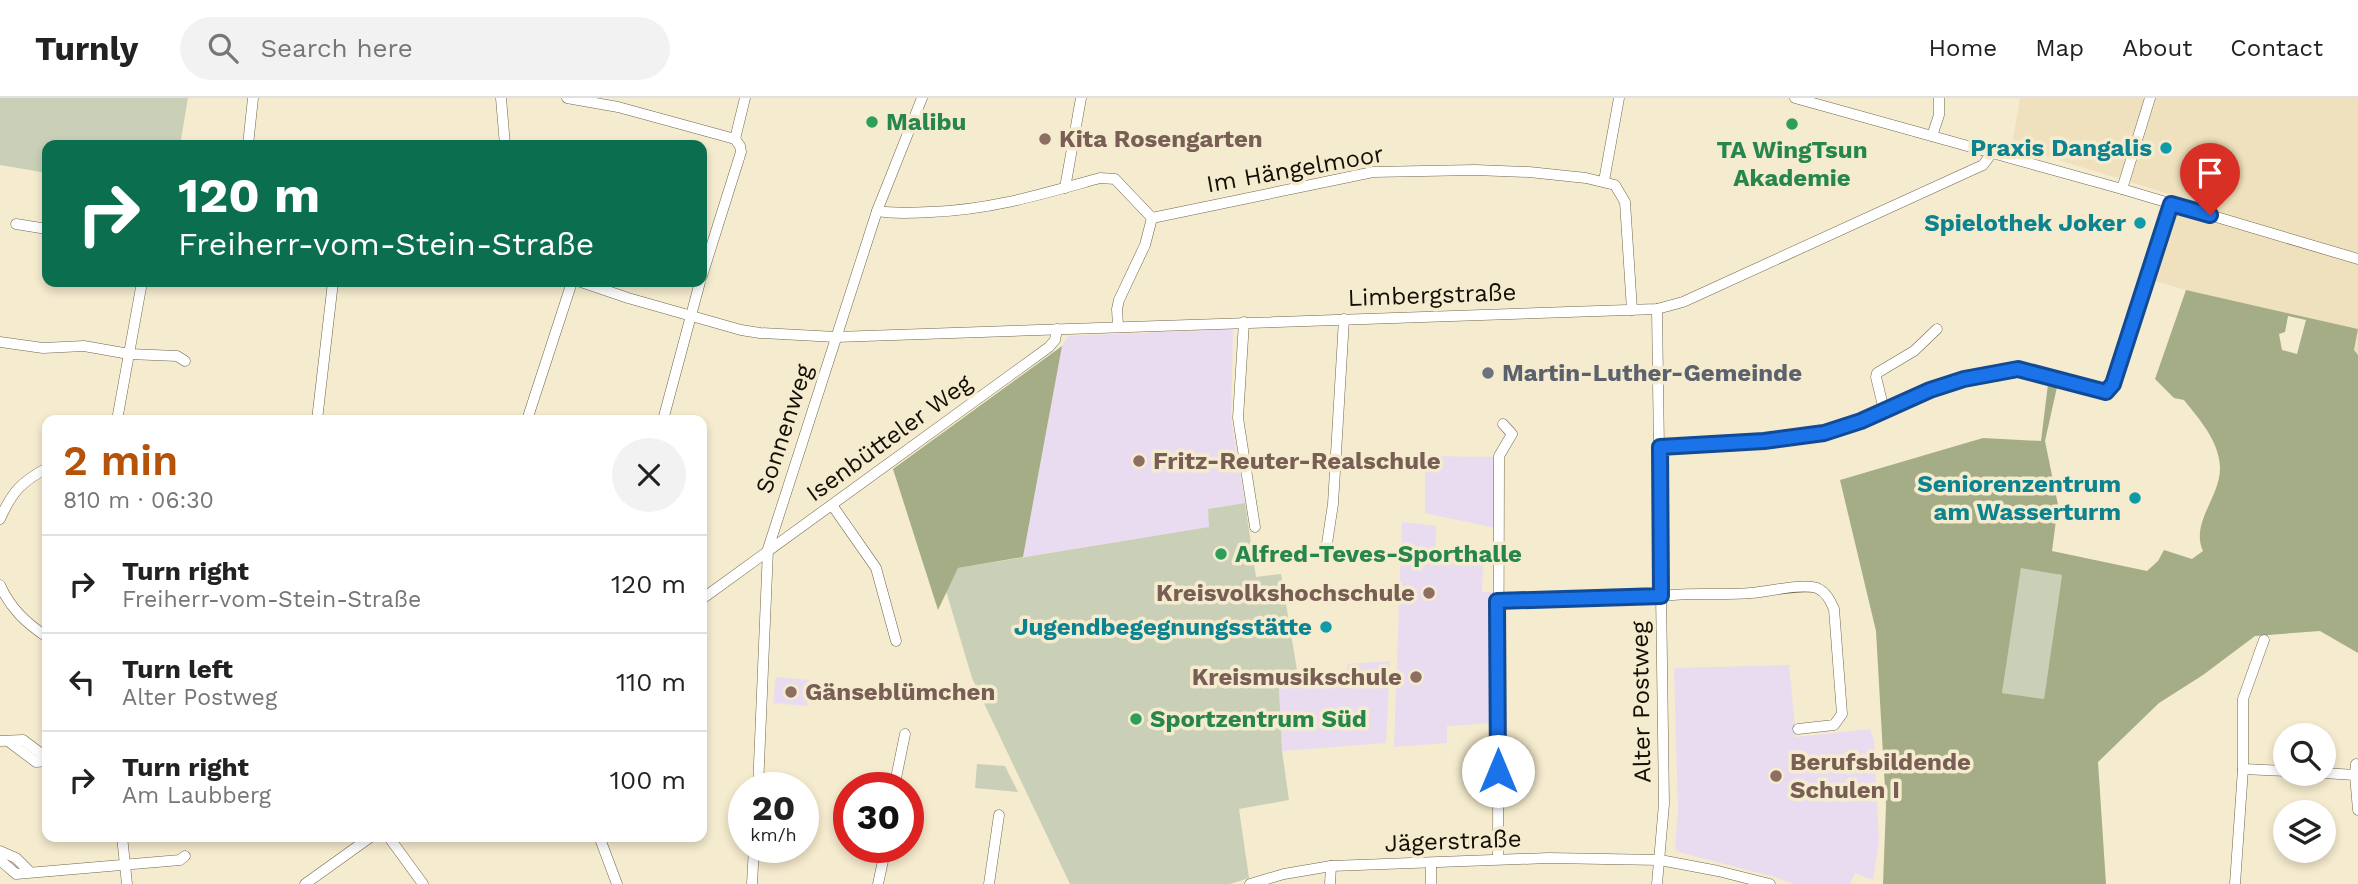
<!DOCTYPE html>
<meta charset="utf-8">
<style>
:root{--surface:#fff;--page:#f2f2f2;--text:#222;--muted:#767676;--line:#e0e0e0;--accent:#b45309}
body{margin:0;font-family:"Work Sans",sans-serif;background:var(--page);color:var(--text);height:100vh;display:flex;flex-direction:column;font-size:26px;white-space:nowrap}
*{box-sizing:border-box;margin:0}
p{font-size:23px;color:var(--muted)}
.icon{flex:none;width:38px;height:38px;fill:none;stroke:currentColor;stroke-width:2;stroke-linecap:round;stroke-linejoin:round}
.map{position:relative;flex:1;overflow:hidden}
.panel{position:absolute;left:42px;top:317px;width:665px;height:427px;display:flex;flex-direction:column;background:var(--surface);border-radius:14px;box-shadow:0 4px 10px #0003}
.panel>*{flex:none}
.banner{position:absolute;left:42px;top:42px;width:665px;height:147px;border-radius:14px;box-shadow:0 4px 10px #0003;background:#0b6e4f;color:#fff;overflow:hidden}
.controls{position:absolute;left:2273px;top:625px;display:grid;gap:14px}
.controls a{display:grid;place-items:center;width:63px;height:63px;border-radius:50%;background:var(--surface);box-shadow:0 4px 10px #0003;font-size:35px}
.speed{position:absolute;left:728px;top:674px;display:flex;gap:14px;font-size:35px;font-weight:700;text-align:center}
.speed>*{display:grid;place-content:center;width:91px;height:91px;border-radius:50%;background:var(--surface);box-shadow:0 4px 10px #0003;line-height:1}
.speed small{font-size:18px;font-weight:400}
.speed .limit{border:10px solid #d22;background:#fff;color:#111}
.pin{position:absolute;display:grid;place-items:center;width:60px;height:60px;color:#fff;margin:-72px -30px;border-radius:50% 50% 50% 0;rotate:-45deg;box-shadow:0 0 7px #0007}
.pin .icon{rotate:45deg}
.me{position:absolute;width:77px;margin:-38px;rotate:0deg;stroke-linejoin:round;filter:drop-shadow(0 0 5px #0008)}
.turn{display:flex;align-items:center;gap:24px;height:147px;padding:0 21px;font-size:32px}
.turn .icon{width:91px;height:91px;stroke-width:2.5}
.turn b{display:block;font-size:49px;line-height:60px}
.round{display:grid;place-items:center;flex:none;width:74px;height:74px;border-radius:37px;background:var(--page)}
.head{display:flex;align-items:center;justify-content:space-between;height:119px;padding:0 21px}
h1{font-size:42px;font-weight:600;line-height:52px;color:var(--accent)}
ul{padding:0;list-style:none}
li{display:flex;align-items:center;gap:21px;height:98px;padding:0 21px;border-top:2px solid var(--line)}
li div{flex:1}
li b{display:block;font-size:26px}
li em{font-style:normal}
header{display:flex;align-items:center;gap:42px;box-sizing:border-box;height:98px;padding:0 35px;background:var(--surface);border-bottom:2px solid var(--line)}
header strong{font-size:33px}
nav{display:flex;gap:38px;margin-inline-start:auto;font-size:24px}
.search{width:490px;height:63px;background:var(--page);display:flex;align-items:center;gap:18px;box-sizing:border-box;padding:0 24px;border-radius:38px;color:var(--muted);font-size:26px}
.map>svg:first-child{display:block}
.built{fill:#efe1bd}
.education{fill:#e9dcf0}
.green{fill:#c9d0b7}
.forest{fill:#a4ad86;fill-rule:evenodd}
.lines{fill:none;stroke-linecap:round;stroke-linejoin:round}
.minor-casing{stroke:#70664d;stroke-width:11}
.minor{stroke:#fff;stroke-width:10}
.route-casing{stroke:#114b97;stroke-width:18}
.route{stroke:#1a73e8;stroke-width:12}
.leisure-dot{fill:#2e9e5b;stroke:#f5ebce;stroke-width:2.5}
.education-dot{fill:#8d6e63;stroke:#f5ebce;stroke-width:2.5}
.culture-dot{fill:#0f9aa8;stroke:#f5ebce;stroke-width:2.5}
.worship-dot{fill:#6b7280;stroke:#f5ebce;stroke-width:2.5}
.labels{text-anchor:middle;stroke-width:7;stroke-linejoin:round;paint-order:stroke}
.leisure-label{font-size:24px;font-weight:bold;fill:#27864d;stroke:#f5ebce;text-anchor:start}
.education-label{font-size:24px;font-weight:bold;fill:#785e54;stroke:#f5ebce;text-anchor:start}
.culture-label{font-size:24px;font-weight:bold;fill:#0d838f;stroke:#f5ebce;text-anchor:end}
.street-label{font-size:24px;fill:#130f06;stroke:#f5ebce}
.worship-label{font-size:24px;font-weight:bold;fill:#5b616d;stroke:#f5ebce;text-anchor:start}
</style>
<header>
<strong>Turnly</strong>
<div class="search"><svg class="icon" aria-label="search" viewBox="0 0 24 24"><circle cx="10" cy="10" r="6"/><path d="M15 15l6 6"/></svg>Search here</div>
<nav><a>Home</a><a>Map</a><a>About</a><a>Contact</a></nav>
</header>
<div class="map">
<svg width="2358" height="786" viewBox="0 0 2358 786">
<rect width="100%" height="100%" fill="#f5ebce"/>
<path class="built" d="M 2020,0 L 2358,0 L 2358,257 L 2354,252 L 2358,231 L 2186,192 L 2155,183 L 2179,99 L 2012,48 Z"/>
<g class="education">
<path d="M 1233,231 L 1231,321 L 1245,405 L 1208,411 L 1210,429 L 1023,459 L 1062,248 L 1068,238 Z"/>
<path d="M 1425,358 L 1496,359 L 1495,430 L 1425,415 Z"/>
<path d="M 1402,424 L 1436,428 L 1435,464 L 1483,467 L 1482,494 L 1493,494 L 1493,625 L 1447,628 L 1447,645 L 1394,649 Z"/>
<path d="M 1390,563 L 1386,645 L 1282,653 L 1279,590 L 1299,584 L 1345,576 L 1348,566 Z"/>
<path d="M 1789,567 L 1796,639 L 1870,631 L 1874,642 L 1879,743 L 1873,782 L 1855,775 L 1850,786 L 1794,786 L 1775,779 L 1682,755 L 1677,753 L 1675,749 L 1678,713 L 1674,570 Z"/>
<path d="M 776,579 L 809,582 L 807,608 L 773,605 Z"/>
</g>
<g class="green">
<path d="M 0,0 L 188,0 L 180,47 L 47,47 L 47,75 L 0,67 Z"/>
<path d="M 1245,405 L 1256,479 L 1281,476 L 1299,584 L 1279,590 L 1282,653 L 1289,702 L 1239,711 L 1249,780 L 1230,786 L 1070,786 L 972,580 L 946,493 L 958,470 L 1209,429 L 1208,411 Z"/>
<path d="M 2021,469 L 2062,477 L 2044,601 L 2002,595 Z"/>
<path d="M 977,666 L 1005,668 L 1018,694 L 975,690 Z"/>
</g>
<g class="forest">
<path d="M 2186,192 L 2358,231 L 2354,252 L 2358,257 L 2358,555 L 2320,533 L 2255,538 L 2203,577 L 2159,605 L 2098,664 L 2106,786 L 1883,786 L 1886,708 L 1876,533 L 1840,382 L 1983,340 L 2041,343 L 2048,286 L 2057,289 L 2045,343 L 2058,407 L 2052,453 L 2147,473 L 2158,463 L 2164,452 L 2192,461 L 2203,453 C 2190,425 2221,398 2220,369 C 2219,343 2200,322 2184,302 L 2174,300 L 2155,281 ZM 2288,218 L 2306,222 L 2297,256 L 2282,252 L 2279,236 L 2285,234 ZM 2021,470 L 2062,477 L 2044,601 L 2002,595 Z"/>
<path d="M 1062,248 L 1023,459 L 958,470 L 938,512 L 893,371 Z"/>
</g>
<g class="lines">
<g class="minor-casing">
<g id="minor">
<path d="M 501,0 L 505,47"/>
<path d="M 567,0 L 618,9 L 735,41 L 740,48 L 741,54 L 702,178"/>
<path d="M 1795,0 L 2122,91 L 2358,161"/>
<path d="M 1932,38 L 1939,17 L 1939,0"/>
<path d="M 735,41 L 745,0"/>
<path d="M 248,47 L 253,0"/>
<path d="M 1604,83 L 1619,0"/>
<path d="M 1065,90 L 1081,0"/>
<path d="M 2122,91 L 2150,0"/>
<path d="M 877,113 C 895,116 912,115 931,114 C 991,112 1042,96 1100,80 L 1115,81 L 1152,120"/>
<path d="M 16,126 L 47,131"/>
<path d="M 581,184 L 628,200 L 741,232 L 760,235 L 836,239 L 1657,211 L 1683,204 L 1983,67 L 1992,55"/>
<path d="M 1657,211 L 1664,706 L 1657,786"/>
<path d="M 1244,224 L 1238,320 L 1255,429"/>
<path d="M 1118,228 L 1117,211 L 1119,202 L 1145,147 L 1152,120 L 1373,74 L 1475,72 L 1529,74 L 1586,80 L 1615,87 L 1625,104 L 1632,212"/>
<path d="M 0,244 L 43,250 L 84,248 L 129,256 L 177,258 L 185,263"/>
<path d="M 1884,312 L 1876,279 L 1877,275 L 1914,253 L 1937,231"/>
<path d="M 117,322 L 142,184"/>
<path d="M 317,322 L 333,184"/>
<path d="M 527,322 L 572,184"/>
<path d="M 663,322 L 700,184"/>
<path d="M 1660,349 L 1764,343 L 1824,335 L 1861,323 L 1930,292 L 1964,281 L 2018,271 L 2106,294 L 2113,286 L 2171,106"/>
<path d="M 832,407 L 876,470 L 896,543"/>
<path d="M 0,421 C 12,394 21,384 47,370"/>
<path d="M 1326,452 L 1333,406 L 1344,221"/>
<path d="M 0,487 C 10,510 26,525 47,539"/>
<path d="M 702,501 L 1049,249 L 1055,242 L 1057,231"/>
<path d="M 1498,503 L 1651,500 C 1684,493 1717,498 1751,495 C 1768,494 1801,485 1817,490 C 1826,494 1830,502 1834,511 L 1842,616 L 1834,627 L 1798,631"/>
<path d="M 0,643 L 23,642 L 47,660"/>
<path d="M 8,643 L 36,664 L 47,663"/>
<path d="M 2243,671 L 2286,673"/>
<path d="M 2324,675 L 2355,677 L 2356,666 L 2358,667"/>
<path d="M 2355,677 L 2358,712"/>
<path d="M 758,690 L 768,451 L 877,113 L 922,0"/>
<path d="M 894,690 L 905,636"/>
<path d="M 122,738 L 127,786"/>
<path d="M 388,738 L 423,786"/>
<path d="M 599,738 L 617,786"/>
<path d="M 0,753 L 16,760 L 30,774"/>
<path d="M 1498,761 L 1499,358 L 1512,336 L 1503,326"/>
<path d="M 0,762 L 16,776 L 180,762 L 185,758"/>
<path d="M 305,786 L 372,738"/>
<path d="M 752,786 L 754,749"/>
<path d="M 878,786 L 886,749"/>
<path d="M 989,786 L 999,717"/>
<path d="M 1250,786 L 1284,776 L 1331,768 L 1549,760 L 1660,762 L 1718,773 L 1770,786"/>
<path d="M 1330,786 L 1331,768"/>
<path d="M 1431,786 L 1431,765"/>
<path d="M 2235,786 L 2243,671 L 2243,601 L 2264,542"/>
</g>
</g>
<use href="#minor" class="minor"/>
</g>
<g class="lines">
<g class="route-casing">
<path id="route" d="M 1498,673 L 1497,503 L 1661,498 L 1660,349 L 1764,343 L 1824,335 L 1861,323 L 1930,292 L 1964,281 L 2018,271 L 2106,294 L 2113,286 L 2171,106 L 2210,117"/>
</g>
<use href="#route" class="route"/>
</g>
<g class="leisure-dot">
<circle cx="872" cy="24" r="7"/>
<circle cx="1792" cy="26" r="7"/>
<circle cx="1221" cy="456" r="7"/>
<circle cx="1136" cy="621" r="7"/>
</g>
<g class="education-dot">
<circle cx="1045" cy="41" r="7"/>
<circle cx="1139" cy="363" r="7"/>
<circle cx="1429" cy="495" r="7"/>
<circle cx="1416" cy="579" r="7"/>
<circle cx="791" cy="594" r="7"/>
<circle cx="1776" cy="678" r="7"/>
</g>
<g class="culture-dot">
<circle cx="2166" cy="50" r="7"/>
<circle cx="2140" cy="125" r="7"/>
<circle cx="2135" cy="400" r="7"/>
<circle cx="1326" cy="529" r="7"/>
</g>
<circle class="worship-dot" cx="1488" cy="275" r="7"/>
<g class="labels">
<g class="leisure-label">
<text x="886" y="32">Malibu</text>
<text x="1792" y="60" text-anchor="middle">TA WingTsun<tspan x="1792" dy="28">Akademie</tspan></text>
<text x="1235" y="464">Alfred-Teves-Sporthalle</text>
<text x="1150" y="629">Sportzentrum Süd</text>
</g>
<g class="education-label">
<text x="1059" y="49">Kita Rosengarten</text>
<text x="1153" y="371">Fritz-Reuter-Realschule</text>
<text x="1415" y="503" text-anchor="end">Kreisvolkshochschule</text>
<text x="1402" y="587" text-anchor="end">Kreismusikschule</text>
<text x="805" y="602">Gänseblümchen</text>
<text x="1790" y="672">Berufsbildende<tspan x="1790" dy="28">Schulen I</tspan></text>
</g>
<g class="culture-label">
<text x="2152" y="58">Praxis Dangalis</text>
<text x="2126" y="133">Spielothek Joker</text>
<text x="2121" y="394">Seniorenzentrum<tspan x="2121" dy="28">am Wasserturm</tspan></text>
<text x="1312" y="537">Jugendbegegnungsstätte</text>
</g>
<g class="street-label">
<text transform="translate(1295 71) rotate(-10)" y="8">Im Hängelmoor</text>
<text transform="translate(1432 197) rotate(-2)" y="8">Limbergstraße</text>
<text transform="translate(784 331) rotate(-72)" y="8">Sonnenweg</text>
<text transform="translate(889 340) rotate(-36)" y="8">Isenbütteler Weg</text>
<text transform="translate(1641 604) rotate(-91)" y="8">Alter Postweg</text>
<text transform="translate(1453 743) rotate(-2)" y="8">Jägerstraße</text>
</g>
<g class="worship-label">
<text x="1502" y="283">Martin-Luther-Gemeinde</text>
</g>
</g>
</svg>
<div class="controls">
<a><svg class="icon" aria-label="search" viewBox="0 0 24 24"><circle cx="10" cy="10" r="6"/><path d="M15 15l6 6"/></svg></a>
<a><svg class="icon" aria-label="layers" viewBox="0 0 24 24"><path d="M12 4l9 5-9 5-9-5zM3 14l9 5 9-5"/></svg></a>
</div>
<div class="speed"><div>20<small>km/h</small></div><div class="limit">30</div></div>
<div class="pin" style="left:2210px;top:117px;background:#d93025"><svg class="icon" aria-label="arrive" viewBox="0 0 24 24"><path d="M6 21V4h12l-3 4 3 4H6"/></svg></div>
<svg class="me" style="left:1498px;top:673px" viewBox="-20 -20 40 40"><circle r="19" fill="#fff"/><path d="M0-13L10 11 0 6-10 11z" fill="#1a73e8"/></svg>
<div class="banner">
<div class="turn"><svg class="icon" aria-label="right" viewBox="0 0 24 24"><path d="M7 20v-9h11M14 6l5 5-5 5"/></svg><div><b>120 m</b>Freiherr-vom-Stein-Straße</div></div>
</div>
<section class="panel">
<div class="head"><div><h1>2 min</h1><p>810 m · 06:30</p></div><a class="round"><svg class="icon" aria-label="close" viewBox="0 0 24 24"><path d="M6 6l12 12M18 6L6 18"/></svg></a></div>
<ul>
<li><svg class="icon" aria-label="right" viewBox="0 0 24 24"><path d="M7 20v-9h11M14 6l5 5-5 5"/></svg><div><b>Turn right</b><p>Freiherr-vom-Stein-Straße</p></div><em>120 m</em></li>
<li><svg class="icon" aria-label="left" viewBox="0 0 24 24"><path d="M17 20v-9H6M10 6l-5 5 5 5"/></svg><div><b>Turn left</b><p>Alter Postweg</p></div><em>110 m</em></li>
<li><svg class="icon" aria-label="right" viewBox="0 0 24 24"><path d="M7 20v-9h11M14 6l5 5-5 5"/></svg><div><b>Turn right</b><p>Am Laubberg</p></div><em>100 m</em></li>
</ul>
</section>
</div>
